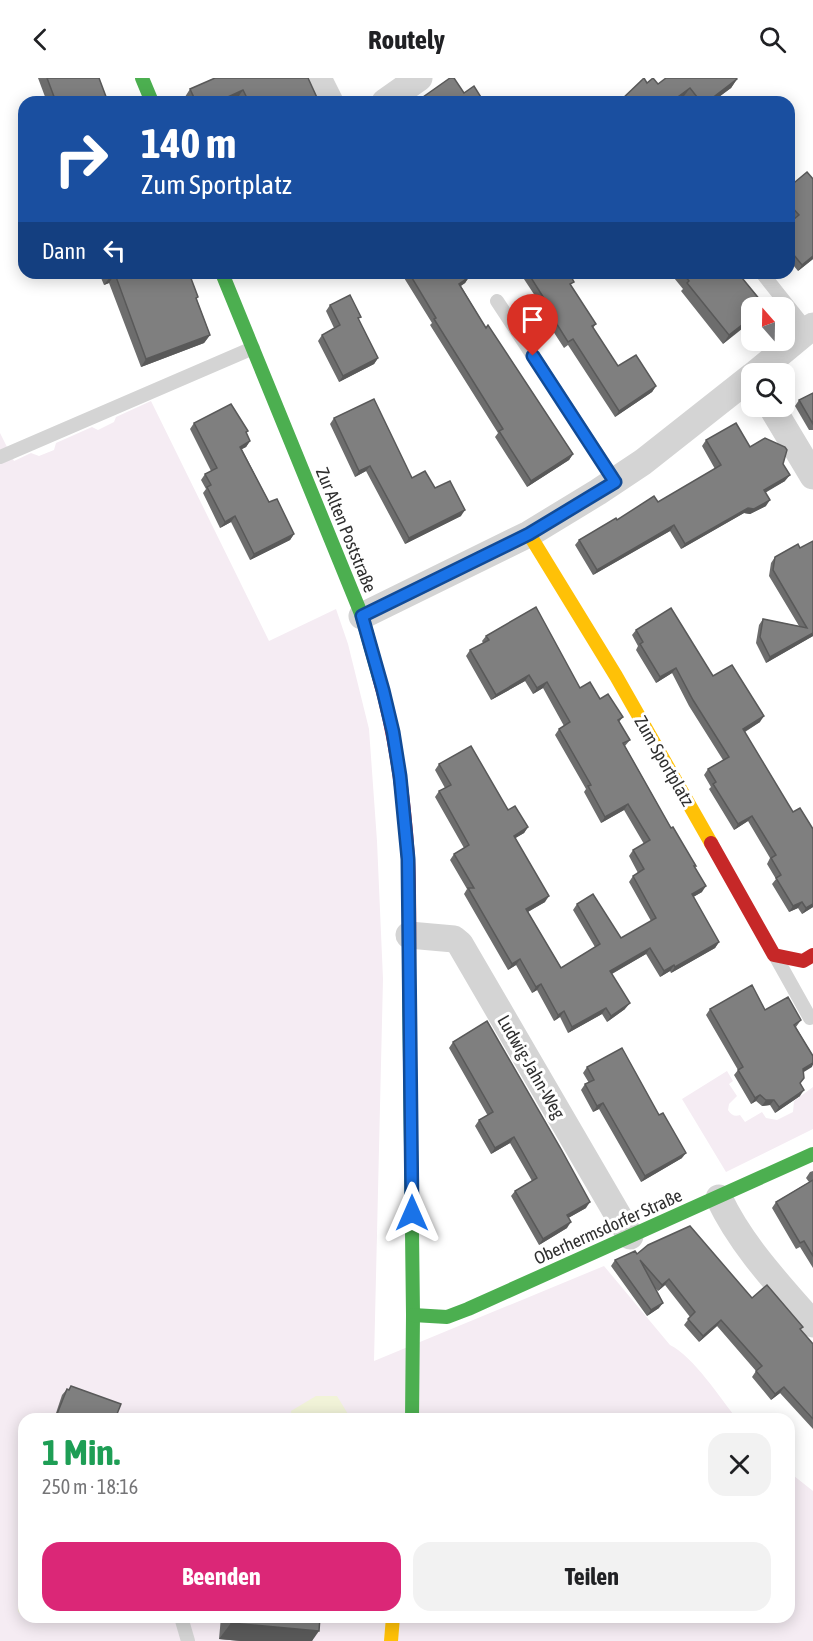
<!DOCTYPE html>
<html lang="de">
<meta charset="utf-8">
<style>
:root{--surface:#fff;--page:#f2f2f2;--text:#202124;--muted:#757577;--accent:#db2777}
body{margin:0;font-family:"Asap Condensed",sans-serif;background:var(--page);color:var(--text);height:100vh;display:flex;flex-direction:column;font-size:22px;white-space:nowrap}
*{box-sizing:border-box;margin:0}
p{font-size:20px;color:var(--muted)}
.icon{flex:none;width:33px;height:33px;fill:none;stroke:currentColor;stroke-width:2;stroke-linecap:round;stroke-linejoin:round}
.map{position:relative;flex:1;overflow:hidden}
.sheet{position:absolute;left:18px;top:1335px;width:777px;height:210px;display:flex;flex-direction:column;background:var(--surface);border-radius:18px;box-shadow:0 3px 15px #0003}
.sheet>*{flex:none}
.top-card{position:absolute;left:18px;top:18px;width:777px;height:183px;border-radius:18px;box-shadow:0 3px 15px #0003;background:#1a4fa0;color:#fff;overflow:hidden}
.needle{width:39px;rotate:340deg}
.fabs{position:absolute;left:741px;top:219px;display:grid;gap:12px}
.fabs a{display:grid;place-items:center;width:54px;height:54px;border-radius:12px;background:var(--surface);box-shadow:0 3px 15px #0003;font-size:30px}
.pin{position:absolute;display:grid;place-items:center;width:51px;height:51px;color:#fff;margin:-62px -26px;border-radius:50% 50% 50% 0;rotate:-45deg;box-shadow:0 0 6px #0007}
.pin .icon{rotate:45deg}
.me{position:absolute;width:66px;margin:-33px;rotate:0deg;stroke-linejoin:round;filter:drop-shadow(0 0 4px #0008)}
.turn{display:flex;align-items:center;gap:21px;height:126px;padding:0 24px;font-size:27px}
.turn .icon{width:78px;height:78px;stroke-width:2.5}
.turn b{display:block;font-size:42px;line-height:51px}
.then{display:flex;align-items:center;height:57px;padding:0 24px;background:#0003;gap:12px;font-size:22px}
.round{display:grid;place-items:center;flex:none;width:63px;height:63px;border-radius:18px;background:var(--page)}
.overview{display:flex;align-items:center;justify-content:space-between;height:102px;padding:0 24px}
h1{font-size:36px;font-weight:700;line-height:45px;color:#1e9e55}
.button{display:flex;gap:12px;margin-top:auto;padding:12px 24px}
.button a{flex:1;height:69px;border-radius:18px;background:var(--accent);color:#fff;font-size:24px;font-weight:700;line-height:69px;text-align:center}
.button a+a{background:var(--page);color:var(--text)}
header{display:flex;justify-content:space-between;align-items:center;height:78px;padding:0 24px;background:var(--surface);font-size:27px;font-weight:700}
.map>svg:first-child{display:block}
.green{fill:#f5ecf3}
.water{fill:#f1f3d8}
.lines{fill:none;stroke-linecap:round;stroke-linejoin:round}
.stream{stroke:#f1f3d8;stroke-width:8}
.lane{stroke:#d4d4d4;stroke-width:14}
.street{stroke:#d4d4d4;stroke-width:27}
.fast{stroke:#4caf50;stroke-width:14}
.slow{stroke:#ffc107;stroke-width:14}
.jam{stroke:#c62828;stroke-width:14}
.wall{fill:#6d6d6d}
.shaded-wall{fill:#595959}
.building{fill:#7f7f7f;stroke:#595959;stroke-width:1.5}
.route-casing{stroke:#114b97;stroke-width:15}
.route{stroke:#1a73e8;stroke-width:10}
.labels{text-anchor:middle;stroke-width:6;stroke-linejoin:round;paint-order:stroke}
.street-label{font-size:18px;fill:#2f2f2f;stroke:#fff}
</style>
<header><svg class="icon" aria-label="back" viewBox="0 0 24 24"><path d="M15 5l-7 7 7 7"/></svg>Routely<svg class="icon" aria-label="search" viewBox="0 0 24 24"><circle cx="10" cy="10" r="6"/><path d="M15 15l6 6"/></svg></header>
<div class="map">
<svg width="813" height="1563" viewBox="0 0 813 1563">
<rect width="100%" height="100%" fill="#fff"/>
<g class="green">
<path d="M 151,323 L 269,563 L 336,531 L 348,566 L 369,651 L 377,763 L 383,901 L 374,1283 L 604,1188 L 670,1267 C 694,1279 720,1320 737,1341 L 24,1341 L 24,1539 L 789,1539 L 789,1394 L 813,1413 L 813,1563 L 0,1563 L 0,355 L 14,383 L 31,375 L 39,378 L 54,372 L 56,365 L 92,349 L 98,352 L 114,344 L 116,339 Z"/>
<path d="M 727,993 L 733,1003 L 729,1006 L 737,1018 L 729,1026 L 728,1032 C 731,1037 735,1039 740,1037 L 745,1044 L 762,1034 L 766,1040 L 777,1042 L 793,1034 L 794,1023 L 813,1009 L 813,1051 L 726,1094 L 682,1021 Z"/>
</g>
<path class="water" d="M 316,1318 L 337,1318 L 351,1341 L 292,1341 L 291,1333 Z"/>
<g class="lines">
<path class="stream" d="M 22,1532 L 24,1530"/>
<g class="lane">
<path d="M 762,195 L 808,253"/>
<path d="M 497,223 L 615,403"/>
<path d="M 0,379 L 253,270"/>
<path d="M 777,881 L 810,940"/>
<path d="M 181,1539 L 188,1563"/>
</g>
<g class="street">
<path d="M 318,0 L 330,24"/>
<path d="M 385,24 L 419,0"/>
<path d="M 755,296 L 813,248"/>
<path d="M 771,328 L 813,398"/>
<path d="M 362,538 L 529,456 L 598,414 L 643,384 L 752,298"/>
<path d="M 409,857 L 454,861 L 460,866 L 630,1158"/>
<path d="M 719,1120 C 741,1167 779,1207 813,1246"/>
</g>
<g class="fast">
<path d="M 142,0 L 152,24"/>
<path d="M 222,195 L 362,538 L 379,599"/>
<path d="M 409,899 L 413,1237 L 412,1341"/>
<path d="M 413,1237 L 447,1239 L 468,1231 L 813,1076"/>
</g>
<g class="slow">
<path d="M 529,456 L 616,598 L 711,765"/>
<path d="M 391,1563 L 393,1539"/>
</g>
<g class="jam">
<path d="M 379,599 C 396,658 404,719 408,780 C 410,819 409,859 409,899"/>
<path d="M 711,765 L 774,877 L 803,883 L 813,877"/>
</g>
</g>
<g class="wall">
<path d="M 38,0 L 99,0 L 108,24 L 47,24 Z"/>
<path d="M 215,0 L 319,24 L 237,24 L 236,22 L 232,24 L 184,24 L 183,22 L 190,11 Z"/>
<path d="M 737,1 L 731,10 L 712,24 L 689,24 L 684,18 L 647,5 L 658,6 Z"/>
<path d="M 789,109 L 813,181 L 798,193 L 789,182 L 789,145 L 793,142 L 789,137 Z"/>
<path d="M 99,195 L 184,195 L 197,222 L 210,257 L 204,265 L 141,289 L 109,205 L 104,207 Z"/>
<path d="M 401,195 L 466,195 L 469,199 L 465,205 L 461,208 L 486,250 L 573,376 L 569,382 L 527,409 L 495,359 L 498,355 L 430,247 L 432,245 Z"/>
<path d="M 520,195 L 569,195 L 571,208 L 596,246 L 593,250 L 618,288 L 656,308 L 652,314 L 615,339 L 568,267 L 564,270 L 538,230 L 541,227 Z"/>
<path d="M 670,195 L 738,195 L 765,228 L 723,266 L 681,213 L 683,211 Z"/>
<path d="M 330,227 L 359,242 L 378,280 L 374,286 L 339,304 L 318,263 L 322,257 L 334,250 L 326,233 Z"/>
<path d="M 813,315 L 813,352 L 809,352 L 795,328 L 799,322 Z"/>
<path d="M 334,340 L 412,400 L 435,410 L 461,438 L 405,466 L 366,393 L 355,399 L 330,346 Z"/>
<path d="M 194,345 L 248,353 L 246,355 L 250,363 L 246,369 L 242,371 L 269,424 L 294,456 L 290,462 L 250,482 L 231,444 L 220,450 L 203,415 L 206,411 L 201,402 L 205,396 L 211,393 L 190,351 Z"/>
<path d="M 706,362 L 750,369 L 783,386 L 785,403 L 765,414 L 766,428 L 750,436 L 744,435 L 681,471 L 670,453 L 593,497 L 575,467 L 579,462 L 617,442 L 658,424 L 715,391 L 702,368 Z"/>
<path d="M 800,470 L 813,558 L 766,585 L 756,565 L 759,547 L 763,541 L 799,548 L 769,498 L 771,485 L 775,479 Z"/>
<path d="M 636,552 L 713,598 L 760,644 L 745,654 L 813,829 L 802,836 L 798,830 L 789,834 L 772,806 L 776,801 L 767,786 L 770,780 L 748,743 L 734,752 L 709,711 L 711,709 L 704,697 L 708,691 L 723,682 L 689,628 L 672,595 L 656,605 L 636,572 L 638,568 L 632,557 Z"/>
<path d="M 486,558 L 600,621 L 623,639 L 619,644 L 630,662 L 625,668 L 671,750 L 695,790 L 702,814 L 693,819 L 719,864 L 715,870 L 671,895 L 670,893 L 660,899 L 646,876 L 612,896 L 625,931 L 607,944 L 602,936 L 568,955 L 560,939 L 554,943 L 537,912 L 532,915 L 516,887 L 508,892 L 464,816 L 467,811 L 450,782 L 454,776 L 464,770 L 435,719 L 439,713 L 445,710 L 435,692 L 439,686 L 508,732 L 528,749 L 524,755 L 515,760 L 545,824 L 528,834 L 561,890 L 595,869 L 573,832 L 577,826 L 621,860 L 651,843 L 629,804 L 633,798 L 638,795 L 629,778 L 633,772 L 644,766 L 624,732 L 601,745 L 584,714 L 586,711 L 555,657 L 559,651 L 564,648 L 543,610 L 533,616 L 525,603 L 491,622 L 466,578 L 470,572 L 483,565 L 482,563 Z"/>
<path d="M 710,931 L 765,932 L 801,942 L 796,949 L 813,978 L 813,987 L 803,994 L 800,1005 L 800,1018 L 775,1035 L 770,1027 L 762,1028 L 756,1023 L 751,1026 L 734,997 L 738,992 L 706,937 Z"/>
<path d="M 453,964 L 586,1130 L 568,1140 L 567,1150 L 539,1167 L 511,1118 L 515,1113 L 532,1103 L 510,1065 L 491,1076 L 475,1048 L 479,1042 L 488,1038 L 449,970 Z"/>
<path d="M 587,989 L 682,1080 L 641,1104 L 599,1031 L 593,1034 L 581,1012 L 585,1006 L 589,1005 L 583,995 Z"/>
<path d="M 813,1093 L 813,1190 L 800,1169 L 796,1171 L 772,1130 L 776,1124 L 809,1104 L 806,1100 L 810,1094 Z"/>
<path d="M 637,1176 L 752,1220 L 801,1252 L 813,1266 L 813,1351 L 780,1315 L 771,1322 L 752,1299 L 756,1293 L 717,1248 L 699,1264 L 684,1247 L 690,1239 L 665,1207 L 658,1213 L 656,1211 L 659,1230 L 647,1238 L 611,1188 L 615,1182 Z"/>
<path d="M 71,1308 L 115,1341 L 54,1341 L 62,1317 L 67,1311 L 68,1312 Z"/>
<path d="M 221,1539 L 324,1539 L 320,1545 L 312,1563 L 241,1563 L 219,1561 Z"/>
</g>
<g class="shaded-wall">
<path d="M 737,1 L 731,10 L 712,24 L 707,24 Z"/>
<path d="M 690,10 L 684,18 L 676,24 L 671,24 Z"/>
<path d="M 243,12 L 236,22 L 232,24 L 217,24 Z"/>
<path d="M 813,178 L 813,181 L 798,193 L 802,187 Z"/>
<path d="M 115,196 L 109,205 L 104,207 L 110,199 Z"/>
<path d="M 469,199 L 465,205 L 455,211 L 459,206 Z"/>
<path d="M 752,239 L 752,243 L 723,266 L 729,257 Z"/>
<path d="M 210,257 L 204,265 L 141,289 L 146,281 Z"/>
<path d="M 378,280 L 374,286 L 339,304 L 343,298 Z"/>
<path d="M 656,308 L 652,314 L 615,339 L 619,333 Z"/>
<path d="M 250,363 L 246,369 L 236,374 L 240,369 Z"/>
<path d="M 573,376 L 569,382 L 527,409 L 531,403 Z"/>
<path d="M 370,388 L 366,393 L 355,399 L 359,393 Z"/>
<path d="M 790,397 L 785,403 L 760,418 L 764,412 Z"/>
<path d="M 770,422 L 766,428 L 750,436 L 744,435 L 681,471 L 685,466 L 748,430 Z"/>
<path d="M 465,432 L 461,438 L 405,466 L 409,460 Z"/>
<path d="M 235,438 L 231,444 L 220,450 L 225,444 Z"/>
<path d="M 674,447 L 670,453 L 593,497 L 597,492 Z"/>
<path d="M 294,456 L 290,462 L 250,482 L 254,476 Z"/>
<path d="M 813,555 L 813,558 L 766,585 L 770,579 Z"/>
<path d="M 676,590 L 672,595 L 656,605 L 660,599 Z"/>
<path d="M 529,597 L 525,603 L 491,622 L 496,617 Z"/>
<path d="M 547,604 L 543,610 L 533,616 L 537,610 Z"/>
<path d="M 764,638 L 760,644 L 739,657 L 743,651 Z"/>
<path d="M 628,726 L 624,732 L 601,745 L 605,739 Z"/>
<path d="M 752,738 L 748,743 L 734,752 L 738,746 Z"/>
<path d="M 528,749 L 524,755 L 509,764 L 514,758 Z"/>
<path d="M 706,808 L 702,814 L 688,822 L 692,816 Z"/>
<path d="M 549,818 L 545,824 L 522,837 L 526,831 Z"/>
<path d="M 802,824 L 798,830 L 789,834 L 793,828 Z"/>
<path d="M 813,826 L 813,829 L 802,836 L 806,830 Z"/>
<path d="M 719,864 L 715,870 L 671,895 L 675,889 Z"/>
<path d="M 650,870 L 646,876 L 606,899 L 610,893 Z"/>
<path d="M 520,881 L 516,887 L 508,892 L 512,886 Z"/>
<path d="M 674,887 L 670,893 L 660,899 L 664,893 Z"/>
<path d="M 541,906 L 537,912 L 532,915 L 536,909 Z"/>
<path d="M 630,925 L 625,931 L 607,944 L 611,938 Z"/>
<path d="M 606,930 L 602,936 L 568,955 L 572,949 Z"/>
<path d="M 564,933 L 560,939 L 554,943 L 558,937 Z"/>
<path d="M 813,985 L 812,989 L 799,997 L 803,991 Z"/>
<path d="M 804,1012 L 800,1018 L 775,1035 L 779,1029 Z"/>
<path d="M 760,1017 L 756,1023 L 751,1026 L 755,1020 Z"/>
<path d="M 766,1022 L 774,1022 L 770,1027 L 762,1028 Z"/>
<path d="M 603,1025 L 599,1031 L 593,1034 L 597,1028 Z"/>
<path d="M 514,1059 L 510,1065 L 491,1076 L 495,1070 Z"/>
<path d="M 686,1075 L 682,1080 L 641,1104 L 645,1098 Z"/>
<path d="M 590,1124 L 586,1130 L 563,1143 L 567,1137 Z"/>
<path d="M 571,1144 L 567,1150 L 539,1167 L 543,1161 Z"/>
<path d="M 669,1201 L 665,1207 L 658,1213 L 662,1207 Z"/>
<path d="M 663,1225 L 659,1230 L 647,1238 L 651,1232 Z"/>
<path d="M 721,1242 L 717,1248 L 699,1264 L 703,1258 Z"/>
<path d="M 784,1309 L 780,1315 L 771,1322 L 775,1316 Z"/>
<path d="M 231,1545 L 319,1553 L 312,1563 L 241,1563 L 219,1561 Z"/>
</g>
<g class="building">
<path d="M 47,0 L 99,0 L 108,24 L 56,24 Z"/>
<path d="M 215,0 L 308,0 L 319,24 L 249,24 L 243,12 L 217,24 L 196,24 L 190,11 Z"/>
<path d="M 450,0 L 454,0 L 464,15 L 474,8 L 484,24 L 416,24 Z"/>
<path d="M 644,0 L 647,5 L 653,0 L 658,6 L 666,0 L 736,0 L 737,1 L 707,24 L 701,24 L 690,10 L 671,24 L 619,24 Z"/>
<path d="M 807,94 L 813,101 L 813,178 L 802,187 L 789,171 L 789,145 L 799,137 L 789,126 L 789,109 Z"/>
<path d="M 108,195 L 184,195 L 185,197 L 189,195 L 198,219 L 196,220 L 210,257 L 146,281 L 115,196 L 110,199 Z"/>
<path d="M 409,195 L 466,195 L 469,199 L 459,206 L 486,250 L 488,247 L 573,376 L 531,403 L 499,353 L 503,351 L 434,241 L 436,240 Z"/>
<path d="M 528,195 L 569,195 L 574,204 L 570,206 L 596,246 L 592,248 L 618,288 L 636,277 L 656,308 L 619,333 L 573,261 L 568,264 L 543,224 L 545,222 Z"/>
<path d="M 683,195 L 738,195 L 765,228 L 764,230 L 752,230 L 752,239 L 729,257 L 687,205 L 689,203 Z"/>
<path d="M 350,217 L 361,239 L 358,240 L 378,280 L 343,298 L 322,257 L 340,247 L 330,227 Z"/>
<path d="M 813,315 L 813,346 L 799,322 Z"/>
<path d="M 374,321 L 412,400 L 425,393 L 435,410 L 450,403 L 465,432 L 409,460 L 370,388 L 359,393 L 334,340 Z"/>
<path d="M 231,326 L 248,353 L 246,354 L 250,363 L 240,369 L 269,424 L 277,421 L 294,456 L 254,476 L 235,438 L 225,444 L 207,409 L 211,407 L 205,396 L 217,390 L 194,345 Z"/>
<path d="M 736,345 L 750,369 L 765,360 L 785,369 L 787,372 L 783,386 L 790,397 L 764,412 L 770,422 L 754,431 L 748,430 L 685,466 L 674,447 L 597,492 L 579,462 L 616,440 L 617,442 L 654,418 L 658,424 L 721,387 L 706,362 Z"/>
<path d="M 813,463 L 813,555 L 770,579 L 760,559 L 763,541 L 807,550 L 773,492 L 775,479 L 798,466 L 800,470 Z"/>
<path d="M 536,529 L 580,610 L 590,604 L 600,621 L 608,616 L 623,639 L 618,642 L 630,662 L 623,665 L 671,750 L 673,749 L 696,788 L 694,788 L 706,808 L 692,816 L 719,864 L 675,889 L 674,887 L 664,893 L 650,870 L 610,893 L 630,925 L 611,938 L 606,930 L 572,949 L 564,933 L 558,937 L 541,906 L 536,909 L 520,881 L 512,886 L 468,810 L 474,810 L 454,776 L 469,767 L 439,713 L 451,707 L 439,686 L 471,668 L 508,732 L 515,728 L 528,749 L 514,758 L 549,818 L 526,831 L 561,890 L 600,866 L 577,826 L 593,816 L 621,860 L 656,840 L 633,798 L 644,791 L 633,772 L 650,762 L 628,726 L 605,739 L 588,708 L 591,707 L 559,651 L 570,644 L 547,604 L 537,610 L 529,597 L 496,617 L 470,572 L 489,562 L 486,558 Z"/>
<path d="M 671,530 L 713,598 L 732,587 L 764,638 L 743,651 L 793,734 L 800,730 L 813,751 L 813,826 L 806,830 L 802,824 L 793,828 L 776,800 L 781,797 L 771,780 L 776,777 L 752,738 L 738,746 L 713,706 L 716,704 L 708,691 L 729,679 L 693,622 L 676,590 L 660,599 L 640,566 L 643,564 L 636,552 Z"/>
<path d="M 752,907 L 765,932 L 788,919 L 801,942 L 794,947 L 813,978 L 813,985 L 803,991 L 804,1000 L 800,1005 L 804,1012 L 779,1029 L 774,1022 L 766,1022 L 760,1017 L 755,1020 L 738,992 L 743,989 L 710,931 Z"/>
<path d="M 487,943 L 561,1071 L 590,1124 L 567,1137 L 571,1144 L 543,1161 L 515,1113 L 537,1100 L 514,1059 L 495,1070 L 479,1042 L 493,1034 L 453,964 Z"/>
<path d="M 622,970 L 659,1037 L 663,1035 L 686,1075 L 645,1098 L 603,1025 L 597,1028 L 585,1006 L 594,1002 L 587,989 Z"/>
<path d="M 813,1102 L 813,1178 L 804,1163 L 800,1165 L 776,1124 Z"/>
<path d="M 690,1148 L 752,1220 L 767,1207 L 803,1249 L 800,1251 L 813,1266 L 813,1341 L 784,1309 L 775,1316 L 756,1293 L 762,1288 L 721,1242 L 703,1258 L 688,1241 L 695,1234 L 669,1201 L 662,1207 L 640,1182 L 663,1225 L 651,1232 L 615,1182 L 635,1173 L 637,1176 L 648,1167 Z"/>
<path d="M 71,1308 L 121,1326 L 115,1341 L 55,1341 L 67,1311 L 69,1312 Z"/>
<path d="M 231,1539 L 320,1539 L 319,1553 L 231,1545 Z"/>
</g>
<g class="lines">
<g class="route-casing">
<path id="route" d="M 412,1135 L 408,781 L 400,698 L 393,654 L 383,612 L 362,538 L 529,456 L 615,404 L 533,278"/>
</g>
<use href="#route" class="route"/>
</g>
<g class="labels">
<g class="street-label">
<text transform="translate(346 452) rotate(68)" y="6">Zur Alten Poststraße</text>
<text transform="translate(664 683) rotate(60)" y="6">Zum Sportplatz</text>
<text transform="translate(531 989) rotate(60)" y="6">Ludwig-Jahn-Weg</text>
<text transform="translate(608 1149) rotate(-24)" y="6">Oberhermsdorfer Straße</text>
</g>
</g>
</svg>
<div class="fabs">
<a><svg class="needle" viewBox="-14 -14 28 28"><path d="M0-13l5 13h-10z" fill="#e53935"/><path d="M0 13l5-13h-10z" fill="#757577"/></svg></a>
<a><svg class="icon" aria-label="search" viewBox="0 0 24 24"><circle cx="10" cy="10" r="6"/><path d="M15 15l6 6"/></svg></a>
</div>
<div class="pin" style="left:533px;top:278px;background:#d93025"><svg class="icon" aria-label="arrive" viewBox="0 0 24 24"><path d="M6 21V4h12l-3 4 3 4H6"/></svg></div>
<svg class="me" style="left:412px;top:1135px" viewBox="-20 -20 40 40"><path d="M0-17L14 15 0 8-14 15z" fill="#1a73e8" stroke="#fff" stroke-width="4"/></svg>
<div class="top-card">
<div class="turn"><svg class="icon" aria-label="right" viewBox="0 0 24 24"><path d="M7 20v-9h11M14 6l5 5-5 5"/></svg><div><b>140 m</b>Zum Sportplatz</div></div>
<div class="then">Dann<svg class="icon" aria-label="left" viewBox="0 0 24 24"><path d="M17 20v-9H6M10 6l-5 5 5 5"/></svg></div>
</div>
<section class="sheet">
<div class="overview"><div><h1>1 Min.</h1><p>250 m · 18:16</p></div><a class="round"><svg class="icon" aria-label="close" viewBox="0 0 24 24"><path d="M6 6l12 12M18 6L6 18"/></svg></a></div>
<div class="button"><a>Beenden</a><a>Teilen</a></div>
</section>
</div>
